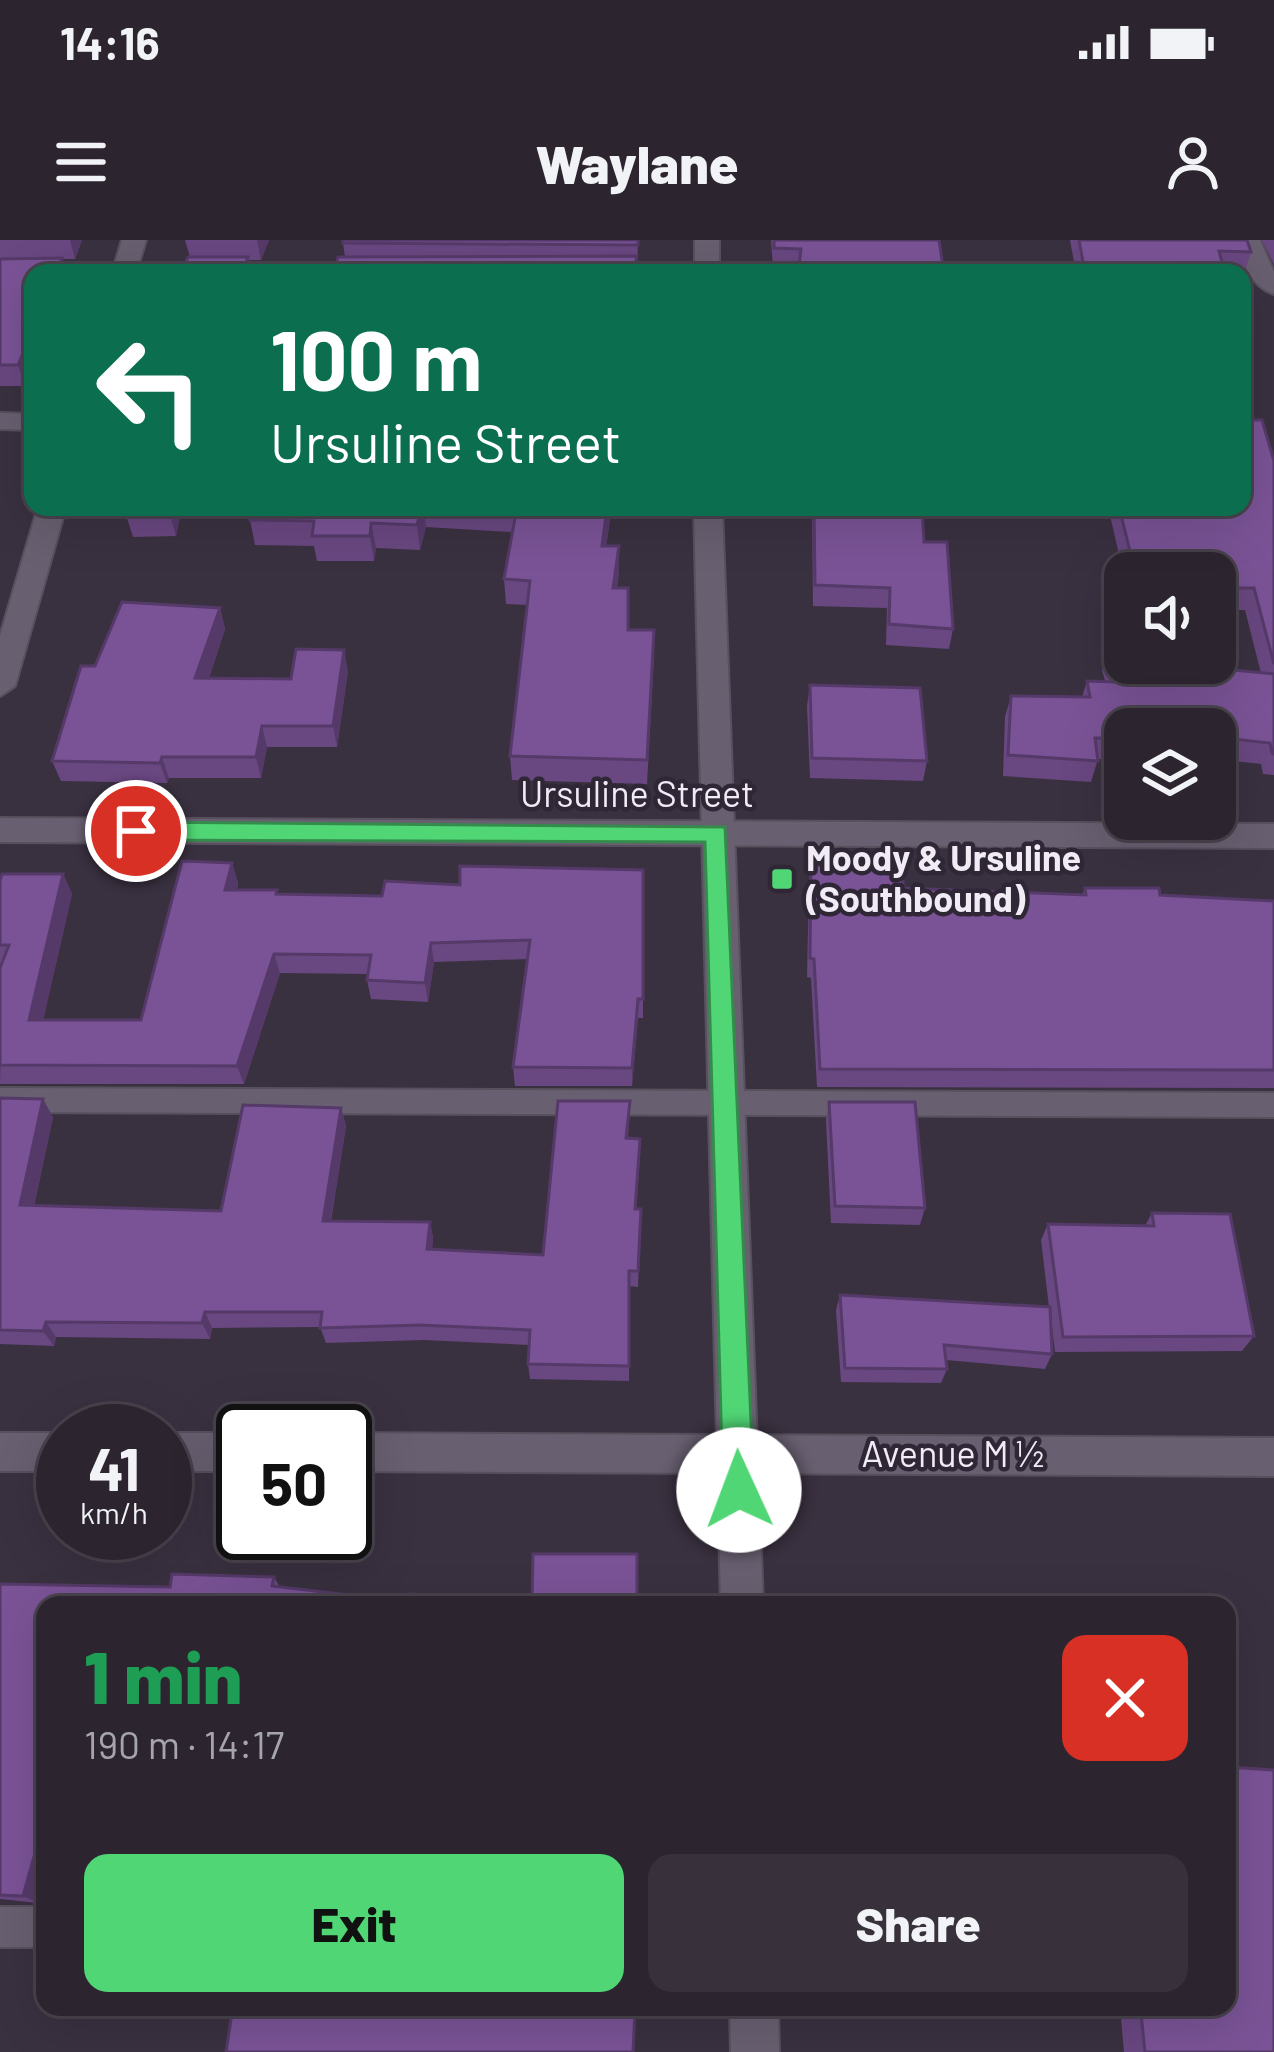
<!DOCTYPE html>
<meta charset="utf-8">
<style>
:root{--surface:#2c2530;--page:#38313c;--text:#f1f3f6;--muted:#a6a5ab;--line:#48424c;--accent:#50d675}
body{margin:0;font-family:Barlow,sans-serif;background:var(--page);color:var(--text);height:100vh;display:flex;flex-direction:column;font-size:45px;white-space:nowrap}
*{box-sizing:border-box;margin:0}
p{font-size:39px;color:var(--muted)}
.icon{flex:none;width:66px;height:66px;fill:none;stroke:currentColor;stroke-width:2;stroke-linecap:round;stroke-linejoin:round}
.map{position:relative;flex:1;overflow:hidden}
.panel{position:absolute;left:36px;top:1356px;width:1200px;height:420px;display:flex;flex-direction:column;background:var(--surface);border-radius:24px;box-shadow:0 12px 48px #0002,0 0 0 3px var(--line)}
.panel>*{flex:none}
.top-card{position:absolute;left:24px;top:24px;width:1227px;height:252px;border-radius:24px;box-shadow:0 12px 48px #0002,0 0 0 3px var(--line);background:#0b6e4f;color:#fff;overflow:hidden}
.buttons{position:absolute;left:1104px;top:312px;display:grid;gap:24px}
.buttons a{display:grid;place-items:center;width:132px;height:132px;border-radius:24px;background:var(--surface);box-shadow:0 12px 48px #0002,0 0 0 3px var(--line);font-size:60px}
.speed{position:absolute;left:36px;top:1164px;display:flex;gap:24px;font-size:60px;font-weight:700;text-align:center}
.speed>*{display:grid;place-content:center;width:156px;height:156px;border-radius:50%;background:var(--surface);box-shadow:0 12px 48px #0002,0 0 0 3px var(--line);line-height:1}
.speed small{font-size:30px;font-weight:400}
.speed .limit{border:6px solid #111;border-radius:18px;background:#fff;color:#111}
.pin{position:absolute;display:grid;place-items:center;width:102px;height:102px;color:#fff;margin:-51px;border:6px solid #fff;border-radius:50%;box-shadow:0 3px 12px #0007}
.me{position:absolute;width:132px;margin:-66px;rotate:358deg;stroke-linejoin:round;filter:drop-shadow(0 0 9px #0008)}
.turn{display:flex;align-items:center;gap:42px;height:252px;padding:0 48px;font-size:54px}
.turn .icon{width:156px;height:156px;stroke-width:2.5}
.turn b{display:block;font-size:84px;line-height:102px}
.round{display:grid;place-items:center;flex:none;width:126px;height:126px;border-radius:24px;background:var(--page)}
.head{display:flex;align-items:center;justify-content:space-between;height:204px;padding:0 48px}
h1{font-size:72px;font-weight:800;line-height:90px;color:#1e9e55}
.action{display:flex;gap:24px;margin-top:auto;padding:24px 48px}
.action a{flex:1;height:138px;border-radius:24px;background:var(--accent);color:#111;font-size:48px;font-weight:800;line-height:138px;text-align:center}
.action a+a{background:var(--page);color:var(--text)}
.status{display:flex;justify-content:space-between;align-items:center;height:84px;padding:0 60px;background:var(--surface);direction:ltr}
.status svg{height:33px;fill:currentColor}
header{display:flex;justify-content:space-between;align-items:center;height:156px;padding:0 48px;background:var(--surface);font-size:54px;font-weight:800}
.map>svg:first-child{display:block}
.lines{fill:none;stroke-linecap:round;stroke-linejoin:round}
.lane-casing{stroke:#57505d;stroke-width:4}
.street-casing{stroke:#57505d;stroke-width:4}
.secondary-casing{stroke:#57505d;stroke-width:4}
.lane{fill:#685f70;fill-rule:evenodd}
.street{fill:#685f70;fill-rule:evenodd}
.secondary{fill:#685f70;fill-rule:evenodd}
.wall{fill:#694781}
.shaded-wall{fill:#553a69}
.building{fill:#7a5396;stroke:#553a69;stroke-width:3}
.route{fill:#50d675;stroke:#348b4c;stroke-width:3}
.poi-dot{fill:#50d675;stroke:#2f2736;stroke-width:4.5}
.labels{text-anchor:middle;stroke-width:9;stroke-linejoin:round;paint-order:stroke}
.street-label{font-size:36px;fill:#f0ebf5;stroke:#2f2736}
.poi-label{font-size:36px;font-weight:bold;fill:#f0ebf5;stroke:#2f2736;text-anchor:start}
</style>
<div class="status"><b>14:16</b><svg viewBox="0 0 49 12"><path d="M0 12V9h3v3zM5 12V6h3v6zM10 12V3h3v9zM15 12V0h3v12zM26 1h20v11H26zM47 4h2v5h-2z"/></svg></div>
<header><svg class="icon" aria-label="menu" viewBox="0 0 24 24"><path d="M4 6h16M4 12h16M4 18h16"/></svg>Waylane<svg class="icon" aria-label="person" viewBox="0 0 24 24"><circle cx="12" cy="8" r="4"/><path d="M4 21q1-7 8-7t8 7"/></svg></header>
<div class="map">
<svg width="1274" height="1812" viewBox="0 0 1274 1812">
<rect width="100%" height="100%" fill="#3a3140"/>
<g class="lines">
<g class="lane-casing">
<g id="lane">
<path d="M 0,23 L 371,25 L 381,31 L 0,35 Z"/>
<path d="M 599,27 L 665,27 L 675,33 L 589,33 Z"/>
<path d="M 0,848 L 1274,853 L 1274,877 L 0,872 Z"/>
<rect x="0" y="1667" width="45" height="40"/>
</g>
</g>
<g class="street-casing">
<g id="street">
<path d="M 122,0 L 146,0 L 136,33 L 112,33 Z"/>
<path d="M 1236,0 L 1260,0 L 1274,32 L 1274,54 C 1251,47 1242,22 1236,0 Z"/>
<path d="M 0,173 L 33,174 L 33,190 L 0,189 Z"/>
<path d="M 38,267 L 66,267 L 15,446 L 0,456 L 0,396 Z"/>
<path d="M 0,578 L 1274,584 L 1274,608 L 0,602 Z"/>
<rect x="0" y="1193" width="63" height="38"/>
<rect x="165" y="1193" width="78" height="38"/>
<path d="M 345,1193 L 1274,1198 L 1274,1236 L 345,1231 Z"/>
</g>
</g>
<g class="secondary-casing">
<g id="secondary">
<rect x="695" y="0" width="24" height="33"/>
<path d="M 694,267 L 722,267 L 763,1365 L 721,1365 Z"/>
<path d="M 730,1767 L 778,1767 L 779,1812 L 731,1812 Z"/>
</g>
</g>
<use href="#lane" class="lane"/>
<use href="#street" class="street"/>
<use href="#secondary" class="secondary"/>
</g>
<g class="wall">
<path d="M 0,0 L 82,0 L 75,19 L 62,19 L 66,33 L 33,33 L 33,128 L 25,146 L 0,146 Z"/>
<path d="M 185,0 L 269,0 L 261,20 L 249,20 L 252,33 L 242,33 L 190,17 Z"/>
<path d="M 638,0 L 637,33 L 345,17 L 343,3 Z"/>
<path d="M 771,0 L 939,0 L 798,28 L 773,28 Z"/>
<path d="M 1070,0 L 1247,0 L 1251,12 L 1244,34 L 1076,33 Z"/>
<path d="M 1262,0 L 1274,0 L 1274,25 Z"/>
<path d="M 1252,180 L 1274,221 L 1274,535 L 1263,534 L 1261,524 L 1215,519 L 1215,489 L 1125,489 L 1125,519 L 1098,519 L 1091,542 L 1003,536 L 1005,477 L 1011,456 L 1082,457 L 1087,441 L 1105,441 L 1102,430 L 1109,408 L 1125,423 L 1261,433 L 1245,370 L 1215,370 L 1215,333 L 1125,333 L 1125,340 L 1108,267 L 1242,267 Z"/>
<path d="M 182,267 L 176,296 L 133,297 L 126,275 Z"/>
<path d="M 253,267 L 612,267 L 606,306 L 619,331 L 617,348 L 628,390 L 654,415 L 647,544 L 512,540 L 510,516 L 527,365 L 506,364 L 504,339 L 512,292 L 426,287 L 420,310 L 376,308 L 374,321 L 317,321 L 314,306 L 255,305 L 250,280 Z"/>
<path d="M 812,267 L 922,267 L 924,302 L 953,389 L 949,409 L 886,405 L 887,368 L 813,366 Z"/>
<path d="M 220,368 L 225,389 L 209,438 L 291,439 L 348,431 L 337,507 L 267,507 L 261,538 L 169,538 L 167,543 L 61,541 L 52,521 L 95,426 Z"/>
<path d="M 810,445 L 927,521 L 923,541 L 810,538 L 807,466 Z"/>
<path d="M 232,623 L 238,643 L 237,650 L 277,650 L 278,654 L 382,656 L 460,645 L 643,630 L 643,778 L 638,778 L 632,846 L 515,846 L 513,827 L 528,719 L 434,722 L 428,762 L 371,759 L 367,740 L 368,734 L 280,733 L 244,844 L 0,844 L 2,724 L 0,724 L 0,641 L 63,634 L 72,654 L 43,780 L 141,780 Z"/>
<path d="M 811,625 L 903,648 L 1082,655 L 1085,648 L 1160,655 L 1274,661 L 1274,848 L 817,847 L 811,738 L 807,737 L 809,644 Z"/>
<path d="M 0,858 L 53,877 L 34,966 L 221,971 L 341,868 L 346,886 L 331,981 L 430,982 L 433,998 L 432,1009 L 543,1015 L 630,861 L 628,898 L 640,916 L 636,969 L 641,969 L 638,1047 L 629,1046 L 629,1141 L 530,1139 L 528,1124 L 529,1105 L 424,1100 L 326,1103 L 320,1087 L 212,1088 L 210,1099 L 56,1097 L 54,1106 L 0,1104 Z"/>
<path d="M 829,862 L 925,968 L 920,985 L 831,983 L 826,880 Z"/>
<path d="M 1152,973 L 1254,1096 L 1242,1111 L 1055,1112 L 1051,1078 L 1052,1114 L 1045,1129 L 946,1120 L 947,1129 L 941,1143 L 841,1142 L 836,1070 L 840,1055 L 1049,1067 L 1041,1000 L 1048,984 L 1145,986 Z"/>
<path d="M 274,1337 L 280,1347 L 409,1362 L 637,1365 L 45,1365 L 45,1636 L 38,1663 L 0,1659 L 0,1344 L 170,1347 Z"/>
<path d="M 1094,1767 L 1227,1767 L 1274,1812 L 1124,1812 L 1121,1779 L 1095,1776 Z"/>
</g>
<g class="shaded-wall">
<path d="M 70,0 L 82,0 L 75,19 Z"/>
<path d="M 257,0 L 269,0 L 261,20 Z"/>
<path d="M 248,17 L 252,33 L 242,33 Z"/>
<path d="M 62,18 L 66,33 L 56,33 Z"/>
<path d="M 33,89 L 33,128 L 25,146 L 18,125 Z"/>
<path d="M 172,267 L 182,267 L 176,296 L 170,275 Z"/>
<path d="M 422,267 L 424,267 L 426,287 L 420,310 L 417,285 Z"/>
<path d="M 607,267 L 612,267 L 602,331 L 602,306 Z"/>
<path d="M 371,283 L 376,308 L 374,321 L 370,296 Z"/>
<path d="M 619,306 L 619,331 L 614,373 L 613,348 Z"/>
<path d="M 220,368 L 225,389 L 202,459 L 195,438 Z"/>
<path d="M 344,410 L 348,431 L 337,507 L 333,486 Z"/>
<path d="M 262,486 L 267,507 L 261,538 L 256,517 Z"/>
<path d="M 162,517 L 169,538 L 167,543 L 160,523 Z"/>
<path d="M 232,623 L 238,643 L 232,670 L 225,650 Z"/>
<path d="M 63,634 L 72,654 L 39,798 L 29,780 Z"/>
<path d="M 431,703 L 434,722 L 428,762 L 425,743 Z"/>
<path d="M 274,714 L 280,733 L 244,844 L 237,826 Z"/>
<path d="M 638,759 L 638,778 L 632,846 L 632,828 Z"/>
<path d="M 43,859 L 53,877 L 31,982 L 20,965 Z"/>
<path d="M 341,868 L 346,886 L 328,997 L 323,981 Z"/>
<path d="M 430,982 L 433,998 L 431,1025 L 427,1009 Z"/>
<path d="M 205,1072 L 212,1088 L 210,1099 L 202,1083 Z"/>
<path d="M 46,1082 L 56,1097 L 54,1106 L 43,1091 Z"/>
<path d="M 40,1595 L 45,1598 L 45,1636 L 38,1663 L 23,1656 Z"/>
</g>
<g class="building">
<path d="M 343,0 L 638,0 L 638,5 L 343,3 Z"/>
<path d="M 774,0 L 939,0 L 944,33 L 798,33 L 801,9 L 774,8 Z"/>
<path d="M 1079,0 L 1247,0 L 1251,12 L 1219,11 L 1225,33 L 1085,33 Z"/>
<path d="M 637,16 L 633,33 L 334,33 L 338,17 Z"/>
<path d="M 188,17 L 248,17 L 242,33 L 181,33 Z"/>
<path d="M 62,18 L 56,33 L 33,33 L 33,89 L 18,125 L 0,125 L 0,19 Z"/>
<path d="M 1242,148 L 1252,180 L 1262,180 L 1274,221 L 1274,424 L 1254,348 L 1218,348 L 1214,331 L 1135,331 L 1119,267 L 1242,267 Z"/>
<path d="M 128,267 L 172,267 L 170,275 L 126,275 Z"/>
<path d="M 253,267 L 422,267 L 417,285 L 371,283 L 370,296 L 312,296 L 314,281 L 250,280 Z"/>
<path d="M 517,267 L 607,267 L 602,306 L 619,306 L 613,348 L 628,348 L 628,390 L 654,390 L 647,520 L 510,516 L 530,341 L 504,339 Z"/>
<path d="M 814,267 L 922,267 L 924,302 L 947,302 L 953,389 L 889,384 L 890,348 L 815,345 Z"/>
<path d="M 122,362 L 220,368 L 195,438 L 291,439 L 296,409 L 344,410 L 333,486 L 262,486 L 256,517 L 162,517 L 160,523 L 52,521 L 81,426 L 95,426 Z"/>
<path d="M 1109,408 L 1125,409 L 1125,423 L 1161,423 L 1274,434 L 1274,514 L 1272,513 L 1270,503 L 1215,497 L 1215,489 L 1125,489 L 1125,498 L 1095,498 L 1098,521 L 1008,515 L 1011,456 L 1090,457 L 1087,441 L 1116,442 Z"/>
<path d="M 810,445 L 920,448 L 927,521 L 812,518 Z"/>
<path d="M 182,621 L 232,623 L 225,650 L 277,650 L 276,654 L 382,656 L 385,641 L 460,645 L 460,626 L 643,630 L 643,759 L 638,759 L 632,828 L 513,827 L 530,700 L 431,703 L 425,743 L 367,740 L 371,715 L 274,714 L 237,826 L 0,825 L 0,728 L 9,705 L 0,705 L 0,641 L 2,634 L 63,634 L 29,780 L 141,780 Z"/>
<path d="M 811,625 L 903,629 L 903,648 L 1086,655 L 1085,648 L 1159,648 L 1160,655 L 1274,661 L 1274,830 L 820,829 L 814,719 L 810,718 Z"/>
<path d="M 0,858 L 43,859 L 20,965 L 221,971 L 243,865 L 341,868 L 323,981 L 430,982 L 427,1009 L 543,1015 L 558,861 L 630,861 L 626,898 L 640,899 L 635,969 L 641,969 L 638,1031 L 629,1031 L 629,1126 L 528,1124 L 530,1090 L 420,1085 L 320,1088 L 322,1072 L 205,1072 L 202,1083 L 46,1082 L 43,1091 L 0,1090 Z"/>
<path d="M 829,862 L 915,862 L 925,968 L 835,966 Z"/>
<path d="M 1152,973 L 1230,974 L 1254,1096 L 1063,1097 L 1048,984 L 1154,986 Z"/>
<path d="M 840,1055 L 1050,1067 L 1052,1114 L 944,1105 L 947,1129 L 845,1128 Z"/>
<path d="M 533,1314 L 637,1314 L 637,1365 L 45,1365 L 45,1595 L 40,1595 L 23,1656 L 0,1655 L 0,1344 L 170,1347 L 172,1334 L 274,1337 L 272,1346 L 409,1362 L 410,1354 L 532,1360 Z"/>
<path d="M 1227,1527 L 1274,1530 L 1274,1812 L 1145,1812 L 1141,1773 L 1114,1770 L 1114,1767 L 1227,1767 Z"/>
<path d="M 233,1767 L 598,1767 L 635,1770 L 633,1812 L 226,1812 Z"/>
</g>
<path class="route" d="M 136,582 L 725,587 L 754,1250 L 750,1261 L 739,1265 L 728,1261 L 723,1250 L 705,602 L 136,600 L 124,591 Z"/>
<rect class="poi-dot" x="770" y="627" width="24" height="24" rx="6"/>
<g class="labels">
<g class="street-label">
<text x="637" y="567">Ursuline Street</text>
<text x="953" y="1227">Avenue M ½</text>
</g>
<g class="poi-label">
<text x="806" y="631">Moody &amp; Ursuline<tspan x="806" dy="41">(Southbound)</tspan></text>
</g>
</g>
</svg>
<div class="buttons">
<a><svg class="icon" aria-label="sound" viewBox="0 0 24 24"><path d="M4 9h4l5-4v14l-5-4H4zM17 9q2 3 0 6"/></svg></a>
<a><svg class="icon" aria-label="layers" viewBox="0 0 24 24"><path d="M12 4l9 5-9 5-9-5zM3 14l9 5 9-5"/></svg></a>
</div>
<div class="speed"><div>41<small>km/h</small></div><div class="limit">50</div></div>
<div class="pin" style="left:136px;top:591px;background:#d93025"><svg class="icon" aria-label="arrive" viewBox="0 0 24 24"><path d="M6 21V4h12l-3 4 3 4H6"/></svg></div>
<svg class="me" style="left:739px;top:1250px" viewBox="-20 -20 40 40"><circle r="19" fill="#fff"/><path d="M0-13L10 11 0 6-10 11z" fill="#50d675"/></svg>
<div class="top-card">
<div class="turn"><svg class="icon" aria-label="left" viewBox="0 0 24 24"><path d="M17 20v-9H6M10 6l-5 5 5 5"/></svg><div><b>100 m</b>Ursuline Street</div></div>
</div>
<section class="panel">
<div class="head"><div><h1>1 min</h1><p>190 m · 14:17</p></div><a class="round" style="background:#d93025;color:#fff"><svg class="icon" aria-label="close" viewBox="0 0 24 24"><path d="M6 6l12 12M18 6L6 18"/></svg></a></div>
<div class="action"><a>Exit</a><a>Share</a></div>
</section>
</div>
